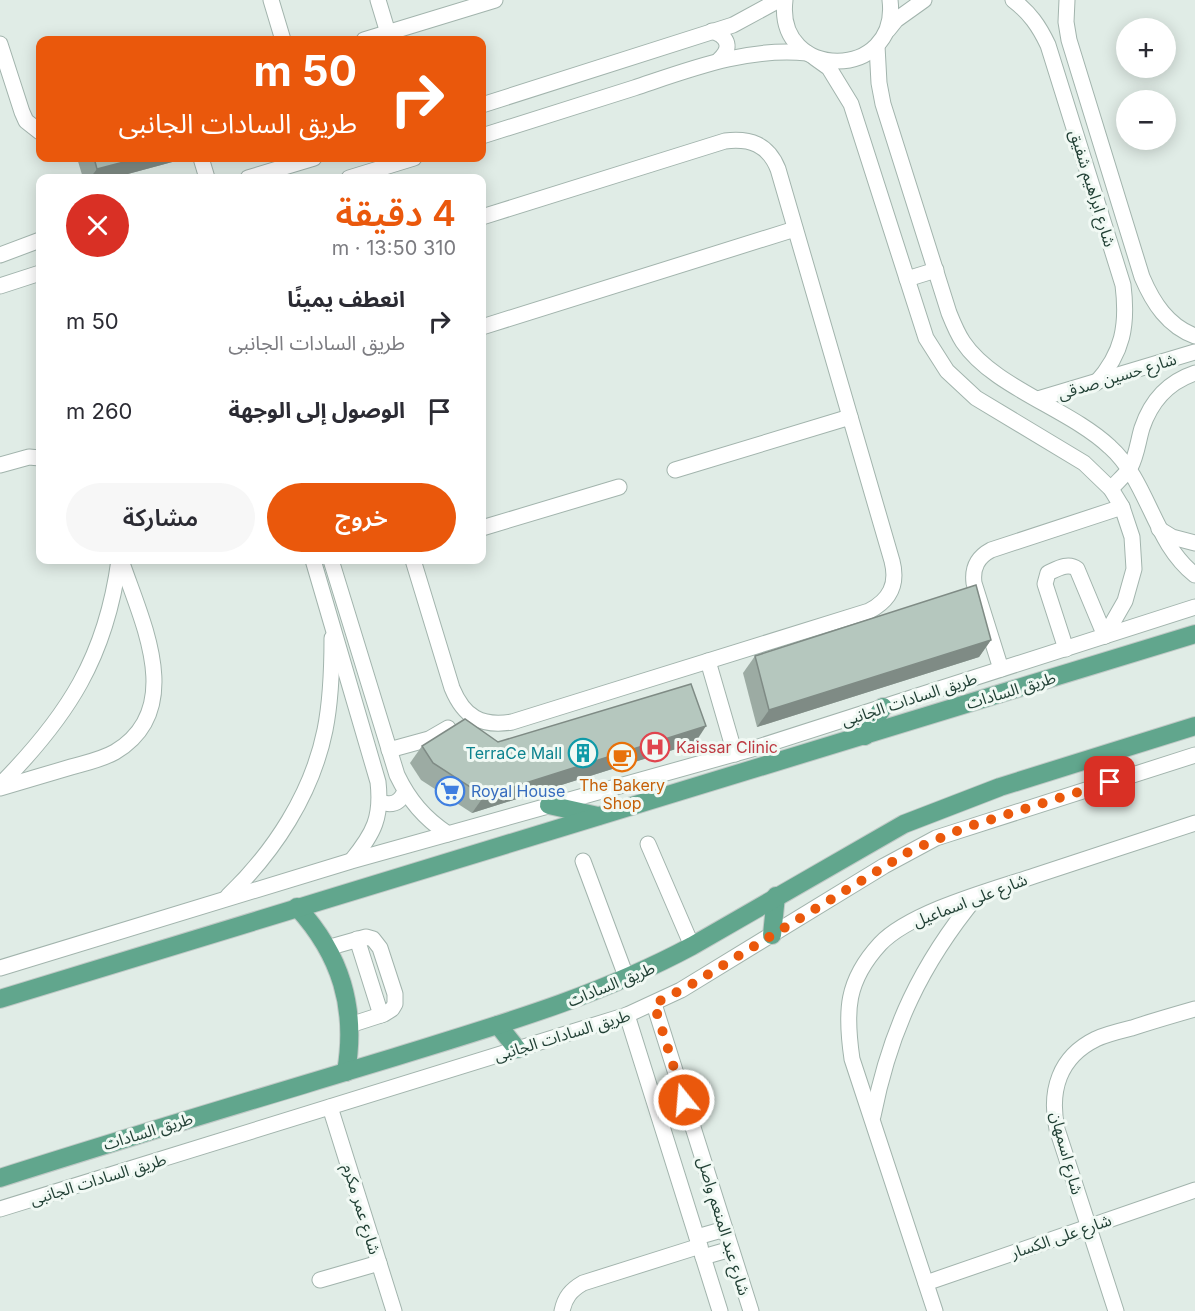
<!DOCTYPE html>
<html lang="ar">
<meta charset="utf-8">
<style>
:root{--surface:#fff;--page:#f7f7f7;--text:#2b2b33;--muted:#7c7c81;--accent:#ea580c}
body{margin:0;font-family:Inter,"Noto Sans Arabic",sans-serif;background:var(--page);color:var(--text);direction:rtl;height:100vh;display:flex;flex-direction:column;font-size:22px;white-space:nowrap}
*{box-sizing:border-box;margin:0}
p{font-size:20px;color:var(--muted)}
.icon{flex:none;width:33px;height:33px;fill:none;stroke:currentColor;stroke-width:2;stroke-linecap:round;stroke-linejoin:round}
.map{position:relative;flex:1;overflow:hidden;direction:ltr}
.drawer{position:absolute;left:36px;top:174px;width:450px;height:390px;display:flex;flex-direction:column;background:var(--surface);border-radius:12px;box-shadow:0 3px 15px #0003;direction:rtl}
.drawer>*{flex:none}
.top-card{position:absolute;left:36px;top:36px;width:450px;height:126px;border-radius:12px;box-shadow:0 3px 15px #0003;direction:rtl;background:#ea580c;color:#fff;overflow:hidden}
.fabs{position:absolute;left:1116px;top:18px;display:grid;gap:12px}
.fabs a{display:grid;place-items:center;width:60px;height:60px;border-radius:50%;background:var(--surface);box-shadow:0 3px 15px #0003;font-size:30px}
.pin{position:absolute;display:grid;place-items:center;width:51px;height:51px;color:#fff;margin:-26px;border-radius:12px;box-shadow:0 3px 9px #0006}
.me{position:absolute;width:66px;margin:-33px;rotate:343deg;stroke-linejoin:round;filter:drop-shadow(0 0 4px #0008)}
.turn{display:flex;align-items:center;gap:21px;height:126px;padding:0 30px;font-size:27px}
.turn .icon{width:78px;height:78px;stroke-width:2.5}
.turn b{display:block;font-size:42px;line-height:51px}
.round{display:grid;place-items:center;flex:none;width:63px;height:63px;border-radius:32px;background:var(--page)}
.summary{display:flex;align-items:center;justify-content:space-between;height:102px;padding:0 30px}
h1{font-size:36px;font-weight:600;line-height:45px;color:var(--accent)}
.primary-button{display:flex;gap:12px;margin-top:auto;padding:12px 30px}
.primary-button a{flex:1;height:69px;border-radius:36px;background:var(--accent);color:#fff;font-size:24px;font-weight:600;line-height:69px;text-align:center}
.primary-button a+a{background:var(--page);color:var(--text)}
ul{padding:0;list-style:none}
li{display:flex;align-items:center;gap:18px;height:90px;padding:0 30px}
li div{flex:1}
li b{display:block;font-size:22px}
li em{font-style:normal}
.map>svg:first-child{display:block}
.lines{fill:none;stroke-linecap:round;stroke-linejoin:round}
.minor-casing{stroke:#a2b4ad;stroke-width:17}
.major-casing{stroke:#c0c9c6;stroke-width:20}
.minor{stroke:#fff;stroke-width:15}
.major{stroke:#61a68d;stroke-width:18}
.wall{fill:#9caba3}
.shaded-wall{fill:#7f8b85}
.building{fill:#b5c7be;stroke:#7f8b85;stroke-width:1.5}
.route{stroke:#ea580c;stroke-width:10;stroke-dasharray:0 18}
.labels{text-anchor:middle;stroke-width:6;stroke-linejoin:round;paint-order:stroke}
.street-label{font-size:16px;fill:#1f3e33;stroke:#f1f9f4}
.health-label{font-size:16px;fill:#be3a42;stroke:#f1f9f4;text-anchor:start}
.culture-label{font-size:16px;fill:#0d838f;stroke:#f1f9f4;text-anchor:end}
.food-label{font-size:16px;fill:#c56008;stroke:#f1f9f4}
.shop-label{font-size:16px;fill:#366cbe;stroke:#f1f9f4;text-anchor:start}
</style>
<div class="map">
<svg width="1195" height="1311" viewBox="0 0 1195 1311">
<rect width="100%" height="100%" fill="#e0ece6"/>
<g class="lines">
<g class="minor-casing">
<g id="minor">
<path d="M 271,0 L 283,40"/>
<path d="M 378,0 L 388,33"/>
<path d="M 785,0 C 775,82 900,81 890,0"/>
<path d="M 1013,0 C 1030,13 1039,26 1048,45 L 1123,285 C 1128,325 1123,353 1096,383"/>
<path d="M 1067,0 L 1066,22 L 1069,40 L 1142,277 C 1153,303 1168,326 1195,336"/>
<path d="M 888,30 L 896,20 L 924,0"/>
<path d="M 712,31 C 729,37 732,48 719,60"/>
<path d="M 364,40 L 495,0"/>
<path d="M 0,44 L 22,112 L 26,121 L 40,132"/>
<path d="M 877,46 L 879,83 L 883,104 L 949,313 C 953,323 957,333 963,342 C 993,387 1070,409 1110,447 C 1149,482 1153,542 1195,575"/>
<path d="M 815,58 L 829,68 L 851,104 L 926,338 L 947,371 L 976,398 L 1084,463 L 1111,489 L 1122,507 L 1132,537 L 1134,569 L 1125,601 L 1105,636"/>
<path d="M 482,105 L 733,25 L 779,0"/>
<path d="M 482,136 C 532,120 583,104 634,88 C 691,69 747,47 807,53"/>
<path d="M 201,158 L 207,178"/>
<path d="M 248,178 L 314,158"/>
<path d="M 349,178 L 414,158"/>
<path d="M 0,255 L 40,240"/>
<path d="M 907,279 L 936,270"/>
<path d="M 0,286 L 40,273"/>
<path d="M 482,327 L 795,229"/>
<path d="M 1038,399 L 1195,352"/>
<path d="M 0,465 L 29,457 L 40,458"/>
<path d="M 675,470 L 850,417"/>
<path d="M 1111,489 C 1117,482 1125,475 1130,468 C 1137,455 1138,441 1142,428 C 1151,401 1168,382 1195,373"/>
<path d="M 482,528 L 619,487"/>
<path d="M 1159,529 L 1172,537 L 1195,543"/>
<path d="M 313,560 L 378,782 C 382,817 374,833 352,860"/>
<path d="M 331,560 L 397,775 C 409,800 424,818 448,834"/>
<path d="M 413,560 L 452,688 C 464,717 481,727 512,722 L 869,611 C 890,600 898,584 892,561 L 778,169 C 768,144 750,138 725,141 L 482,217"/>
<path d="M 1066,649 L 1045,584 L 1048,573 C 1057,569 1068,562 1077,569 L 1105,636"/>
<path d="M 708,661 L 735,754"/>
<path d="M 1001,669 L 974,583 C 972,567 978,557 991,550 L 1122,507"/>
<path d="M 389,750 L 429,739 L 448,728"/>
<path d="M 0,785 C 68,716 106,657 119,560"/>
<path d="M 0,788 C 24,781 47,774 71,767 C 85,763 101,760 115,752 C 187,709 141,620 121,560"/>
<path d="M 380,802 C 392,806 400,803 405,791"/>
<path d="M 648,844 L 692,946"/>
<path d="M 583,861 L 627,979"/>
<path d="M 228,896 C 274,852 312,794 325,730 C 331,700 332,668 332,638"/>
<path d="M 357,939 L 381,1015"/>
<path d="M 327,948 L 366,937 L 373,939 L 380,948 L 395,994 L 395,1004 L 392,1009 L 384,1014 L 350,1025"/>
<path d="M 0,968 L 351,861 L 752,749 L 1195,607"/>
<path d="M 654,1004 L 751,1311"/>
<path d="M 627,1015 L 720,1311"/>
<path d="M 330,1107 L 394,1311"/>
<path d="M 873,1116 C 890,1030 921,964 977,896"/>
<path d="M 0,1209 L 627,1015 L 681,990 L 884,866 L 936,838 L 1195,755"/>
<path d="M 697,1237 L 725,1229"/>
<path d="M 703,1257 L 731,1249"/>
<path d="M 320,1280 L 379,1263"/>
<path d="M 926,1283 L 1195,1190"/>
<path d="M 562,1311 C 565,1297 571,1290 583,1283 L 700,1246"/>
<path d="M 935,1311 L 852,1059 C 845,1011 846,981 880,944 C 910,912 992,890 1034,876 C 1088,858 1141,841 1195,823"/>
<path d="M 1116,1311 L 1057,1129 C 1049,1091 1059,1057 1096,1039 C 1107,1034 1120,1031 1132,1028 C 1153,1021 1174,1015 1195,1009"/>
</g>
</g>
<g class="major-casing">
<g id="major">
<path d="M 865,736 L 883,707"/>
<path d="M 549,805 L 598,816"/>
<path d="M 297,907 C 341,955 357,1008 346,1072"/>
<path d="M 772,935 L 776,896"/>
<path d="M 0,999 L 1195,634"/>
<path d="M 498,1025 L 517,1049"/>
<path d="M 0,1178 C 131,1136 263,1097 395,1057 C 498,1025 597,997 692,946 L 904,824 L 1000,787 L 1195,726"/>
</g>
</g>
<use href="#minor" class="minor"/>
<use href="#major" class="major"/>
</g>
<g class="wall">
<path d="M 77,158 L 178,158 L 176,161 L 113,178 L 83,178 Z"/>
<path d="M 991,640 L 979,657 L 757,727 L 743,673 L 755,656 Z"/>
<path d="M 498,742 L 695,743 L 472,813 L 421,780 L 410,763 L 422,746 Z"/>
</g>
<g class="shaded-wall">
<path d="M 139,158 L 178,158 L 176,161 L 113,178 L 90,178 L 97,169 Z"/>
<path d="M 991,640 L 979,657 L 757,727 L 769,710 Z"/>
<path d="M 706,726 L 695,743 L 472,813 L 484,796 Z"/>
</g>
<g class="building">
<path d="M 94,158 L 139,158 L 97,169 Z"/>
<path d="M 976,585 L 991,640 L 769,710 L 755,656 Z"/>
<path d="M 691,684 L 706,726 L 484,796 L 433,763 L 422,746 L 465,719 L 498,742 Z"/>
</g>
<g class="lines">
<path class="route" d="M 684,1100 L 654,1004 L 694,983 L 910,851 L 964,828 L 1110,782"/>
</g>
<defs>
<g id="hospital-ring" transform="scale(1.5)"><circle r="9.5" fill="#f1f9f4" stroke="#e0444e" stroke-width="1.5"/><path d="M-5-5h3v3.5h4V-5h3V5h-3V1.5h-4V5h-3Z" fill="#e0444e"/></g>
<g id="building-ring" transform="scale(1.5)"><circle r="9.5" fill="#f1f9f4" stroke="#0f9aa8" stroke-width="1.5"/><path d="M-4-6H4V6H1V3H-1V6H-4ZM-2.5-4.3h1.7v1.8h-1.7ZM.8-4.3h1.7v1.8H.8ZM-2.5-1h1.7V.8h-1.7ZM.8-1h1.7V.8H.8Z" fill="#0f9aa8"/></g>
<g id="cafe-ring" transform="scale(1.5)"><circle r="9.5" fill="#f1f9f4" stroke="#e8710a" stroke-width="1.5"/><path d="M-5.5-4.5H6V0H3Q3 3.5 0 3.5H-2.5Q-5.5 3.5-5.5 0ZM3-3.2v2h1.7v-2ZM-6 4.5H4V6H-6Z" fill="#e8710a"/></g>
<g id="supermarket-ring" transform="scale(1.5)"><circle r="9.5" fill="#f1f9f4" stroke="#3f7fe0" stroke-width="1.5"/><path d="M-6-5.5h2.5l.6 2H6L4.5 2H-2.5L-4.4-4H-6ZM-1.5 3.2a1.3 1.3 0 1 0 .1 0ZM3 3.2a1.3 1.3 0 1 0 .1 0Z" fill="#3f7fe0"/></g>
</defs>
<g fill-rule="evenodd">
<use href="#hospital-ring" x="655" y="747"/>
<use href="#building-ring" x="583" y="753"/>
<use href="#cafe-ring" x="622" y="757"/>
<use href="#supermarket-ring" x="450" y="791"/>
</g>
<g class="labels">
<g class="street-label">
<text transform="translate(1093 188) rotate(73)" y="6">شارع ابراهيم شفيق</text>
<text transform="translate(1117 376) rotate(-17)" y="6">شارع حسين صدقى</text>
<text transform="translate(1011 690) rotate(-17)" y="6">طريق السادات</text>
<text transform="translate(909 699) rotate(-18)" y="6">طريق السادات الجانبى</text>
<text transform="translate(970 900) rotate(-21)" y="6">شارع على اسماعيل</text>
<text transform="translate(611 984) rotate(-22)" y="6">طريق السادات</text>
<text transform="translate(562 1035) rotate(-17)" y="6">طريق السادات الجانبى</text>
<text transform="translate(148 1131) rotate(-17)" y="6">طريق السادات</text>
<text transform="translate(1067 1153) rotate(75)" y="6">شارع اسمهان</text>
<text transform="translate(98 1179) rotate(-17)" y="6">طريق السادات الجانبى</text>
<text transform="translate(362 1209) rotate(73)" y="6">شارع عمر مكرم</text>
<text transform="translate(724 1226) rotate(73)" y="6">شارع عبد المنعم واصل</text>
<text transform="translate(1061 1236) rotate(-19)" y="6">شارع على الكسار</text>
</g>
<g class="health-label">
<text x="676" y="753">Kaissar Clinic</text>
</g>
<g class="culture-label">
<text x="562" y="759">TerraCe Mall</text>
</g>
<g class="food-label">
<text x="622" y="791">The Bakery<tspan x="622" dy="18">Shop</tspan></text>
</g>
<g class="shop-label">
<text x="471" y="797">Royal House</text>
</g>
</g>
</svg>
<div class="fabs">
<a>+</a>
<a>−</a>
</div>
<div class="pin" style="left:1110px;top:782px;background:#d93025"><svg class="icon" aria-label="arrive" viewBox="0 0 24 24"><path d="M6 21V4h12l-3 4 3 4H6"/></svg></div>
<svg class="me" style="left:684px;top:1100px" viewBox="-20 -20 40 40"><circle r="17" fill="#ea580c" stroke="#fff" stroke-width="3"/><path d="M0-11L8 9 0 5-8 9z" fill="#fff"/></svg>
<div class="top-card">
<div class="turn"><svg class="icon" aria-label="right" viewBox="0 0 24 24"><path d="M7 20v-9h11M14 6l5 5-5 5"/></svg><div><b>50 m</b>طريق السادات الجانبى</div></div>
</div>
<section class="drawer">
<div class="summary"><div><h1>4 دقيقة</h1><p>310 m · 13:50</p></div><a class="round" style="background:#d93025;color:#fff"><svg class="icon" aria-label="close" viewBox="0 0 24 24"><path d="M6 6l12 12M18 6L6 18"/></svg></a></div>
<ul>
<li><svg class="icon" aria-label="right" viewBox="0 0 24 24"><path d="M7 20v-9h11M14 6l5 5-5 5"/></svg><div><b>انعطف يمينًا</b><p>طريق السادات الجانبى</p></div><em>50 m</em></li>
<li><svg class="icon" aria-label="arrive" viewBox="0 0 24 24"><path d="M6 21V4h12l-3 4 3 4H6"/></svg><div><b>الوصول إلى الوجهة</b></div><em>260 m</em></li>
</ul>
<div class="primary-button"><a>خروج</a><a>مشاركة</a></div>
</section>
</div>
